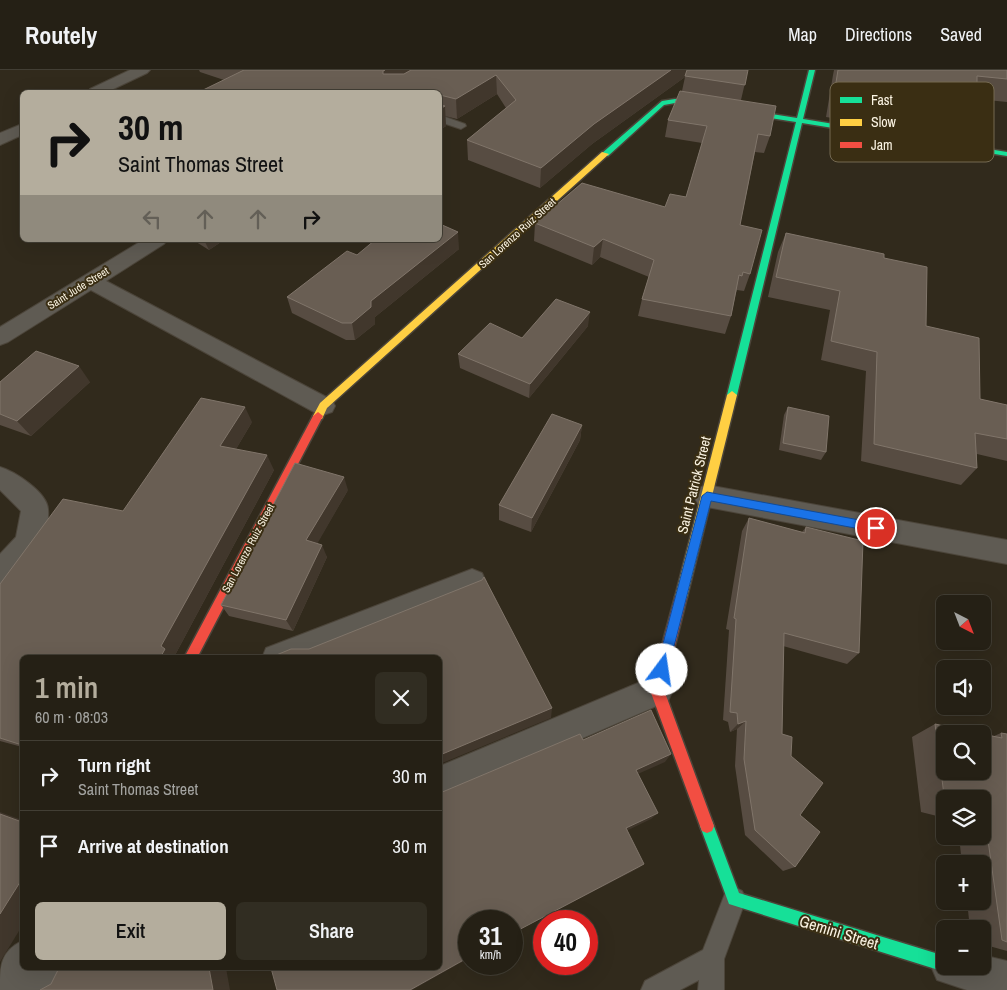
<!DOCTYPE html>
<meta charset="utf-8">
<style>
:root{--surface:#252015;--page:#312d22;--text:#f1f3f6;--muted:#a3a3a0;--line:#423e34;--accent:#b4ad9d}
body{margin:0;font-family:"Archivo Narrow",sans-serif;background:var(--page);color:var(--text);height:100vh;display:flex;flex-direction:column;font-size:19px;white-space:nowrap}
*{box-sizing:border-box;margin:0}
p{font-size:16px;color:var(--muted)}
.icon{flex:none;width:28px;height:28px;fill:none;stroke:currentColor;stroke-width:2;stroke-linecap:round;stroke-linejoin:round}
.map{position:relative;flex:1;overflow:hidden}
.side{position:absolute;left:20px;top:585px;width:422px;height:315px;display:flex;flex-direction:column;background:var(--surface);border-radius:8px;box-shadow:0 5px 20px #0002,0 0 0 1px var(--line)}
.side>*{flex:none}
.hud{position:absolute;left:20px;top:20px;width:422px;height:152px;border-radius:8px;box-shadow:0 5px 20px #0002,0 0 0 1px var(--line);background:#b4ad9d;color:#111;overflow:hidden}
.needle{width:32px;rotate:138deg}
.tools{position:absolute;left:936px;top:525px;display:grid;gap:10px}
.tools a{display:grid;place-items:center;width:55px;height:55px;border-radius:8px;background:var(--surface);box-shadow:0 5px 20px #0002,0 0 0 1px var(--line);font-size:25px}
.speed{position:absolute;left:458px;top:840px;display:flex;gap:10px;font-size:25px;font-weight:700;text-align:center}
.speed>*{display:grid;place-content:center;width:65px;height:65px;border-radius:50%;background:var(--surface);box-shadow:0 5px 20px #0002,0 0 0 1px var(--line);line-height:1}
.speed small{font-size:12px;font-weight:400}
.speed .limit{border:8px solid #d22;background:#fff;color:#111}
.pin{position:absolute;display:grid;place-items:center;width:42px;height:42px;color:#fff;margin:-21px;border:2px solid #fff;border-radius:50%;box-shadow:0 1px 5px #0007}
.me{position:absolute;width:55px;margin:-28px;rotate:14deg;stroke-linejoin:round;filter:drop-shadow(0 0 4px #0008)}
.turn{display:flex;align-items:center;gap:18px;height:105px;padding:0 15px;font-size:22px}
.turn .icon{width:65px;height:65px;stroke-width:2.5}
.turn b{display:block;font-size:35px;line-height:42px}
.lanes{display:flex;align-items:center;height:48px;padding:0 15px;background:#0003;justify-content:center;gap:25px;direction:ltr}
.lanes .off{opacity:.35}
.round{display:grid;place-items:center;flex:none;width:52px;height:52px;border-radius:8px;background:var(--page)}
.overview{display:flex;align-items:center;justify-content:space-between;height:85px;padding:0 15px}
h1{font-size:30px;font-weight:600;line-height:38px;color:var(--accent)}
.cta{display:flex;gap:10px;margin-top:auto;padding:10px 15px}
.cta a{flex:1;height:58px;border-radius:8px;background:var(--accent);color:#111;font-size:20px;font-weight:600;line-height:58px;text-align:center}
.cta a+a{background:var(--page);color:var(--text)}
ul{padding:0;list-style:none}
li{display:flex;align-items:center;gap:15px;height:70px;padding:0 15px;border-top:1px solid var(--line)}
li div{flex:1}
li b{display:block;font-size:19px}
li em{font-style:normal}
header{display:flex;align-items:center;gap:30px;box-sizing:border-box;height:70px;padding:0 25px;background:var(--surface);border-bottom:1px solid var(--line)}
header strong{font-size:24px}
nav{display:flex;gap:28px;margin-inline-start:auto;font-size:18px}
.map>svg:first-child{display:block}
.lines{fill:none;stroke-linecap:round;stroke-linejoin:round}
.lane-casing{stroke:#4c453a;stroke-width:2}
.street-casing{stroke:#4c453a;stroke-width:2}
.fast-casing{stroke:#4c453a;stroke-width:3}
.slow-casing{stroke:#4c453a;stroke-width:3}
.jam-casing{stroke:#4c453a;stroke-width:3}
.lane{fill:#5f5b53;fill-rule:evenodd}
.street{fill:#5f5b53;fill-rule:evenodd}
.fast{fill:#16e098;fill-rule:evenodd}
.slow{fill:#ffcf43;fill-rule:evenodd}
.jam{fill:#f24e42;fill-rule:evenodd}
.wall{fill:#574c42}
.shaded-wall{fill:#41372c}
.building{fill:#695e53;stroke:#80756a}
.route{fill:#1a73e8;stroke:#114b97}
.labels{text-anchor:middle;stroke-width:4;stroke-linejoin:round;paint-order:stroke}
.far-street-label{font-size:11px;fill:#fbf4e3;stroke:#3a2e13}
.street-label{font-size:14px;fill:#fbf4e3;stroke:#3a2e13}
.near-street-label{font-size:16px;fill:#fbf4e3;stroke:#3a2e13}
.key{fill:#3a2e13;stroke:#746951;stroke-width:1}
.key-label{font-size:14px;fill:#fbf4e3}
</style>
<header>
<strong>Routely</strong>
<nav><a>Map</a><a>Directions</a><a>Saved</a></nav>
</header>
<div class="map">
<svg width="1007" height="920" viewBox="0 0 1007 920">
<rect width="100%" height="100%" fill="#312a1c"/>
<g class="lines">
<g class="lane-casing">
<g id="lane">
<path d="M 440,45 L 465,54 L 466,56 L 461,59 L 440,52 Z"/>
<path d="M 734,817 L 742,821 L 746,829 L 724,889 L 724,920 L 698,920 L 699,910 L 680,920 L 641,920 L 645,911 L 703,880 L 726,821 Z"/>
</g>
</g>
<g class="street-casing">
<g id="street">
<path d="M 130,0 L 150,0 L 147,3 L 107,22 L 88,22 L 90,19 Z"/>
<path d="M 22,54 L 22,65 L 0,75 L 0,63 Z"/>
<path d="M 143,170 L 167,170 L 164,174 L 106,211 L 332,330 L 335,336 L 332,342 L 323,345 L 314,342 L 91,220 L 8,272 L 0,275 L 0,257 Z"/>
<path d="M 0,397 C 14,401 47,422 48,439 C 51,467 26,507 0,517 L 0,484 L 16,467 L 21,441 L 0,420 Z"/>
<path d="M 707,415 L 1007,470 L 1007,494 L 707,437 L 698,434 L 694,426 L 698,418 Z"/>
<path d="M 472,499 L 482,503 L 486,512 L 482,521 L 315,588 L 262,588 L 266,578 Z"/>
<path d="M 657,605 L 668,609 L 673,620 L 668,631 L 440,730 L 440,696 Z"/>
<path d="M 22,871 L 22,898 L 81,898 L 76,912 L 60,920 L 0,920 C 0,896 0,882 22,871 Z"/>
<path d="M 945,879 L 945,896 L 982,896 L 982,885 L 1007,891 L 1007,920 L 967,920 L 937,910 L 931,896 L 937,882 Z"/>
</g>
</g>
<g class="fast-casing">
<g id="fast">
<path d="M 809,0 L 815,0 L 803,49 L 1007,82 L 1007,86 L 802,53 L 737,325 L 732,329 L 727,325 L 796,52 L 675,33 L 664,35 L 608,86 L 601,84 L 662,31 L 675,29 L 797,48 Z"/>
<path d="M 707,749 L 712,751 L 739,823 L 945,886 L 945,896 L 952,896 L 951,900 L 945,902 L 729,834 L 700,756 L 702,751 Z"/>
</g>
</g>
<g class="slow-casing">
<g id="slow">
<path d="M 602,82 L 609,84 L 327,338 L 322,349 L 314,349 L 313,346 L 320,333 Z"/>
<path d="M 732,321 L 737,325 L 687,527 L 685,531 L 681,532 L 677,531 L 675,527 L 727,325 Z"/>
</g>
</g>
<g class="jam-casing">
<g id="jam">
<path d="M 318,342 L 323,346 L 197,588 L 184,588 L 313,346 Z"/>
<path d="M 681,522 L 685,523 L 687,527 L 664,620 L 714,756 L 712,761 L 707,763 L 702,761 L 700,756 L 650,620 L 675,527 L 677,523 Z"/>
</g>
</g>
<use href="#lane" class="lane"/>
<use href="#street" class="street"/>
<use href="#fast" class="fast"/>
<use href="#slow" class="slow"/>
<use href="#jam" class="jam"/>
</g>
<g class="wall">
<path d="M 199,0 L 748,0 L 741,30 L 770,66 L 764,83 L 755,82 L 740,155 L 750,204 L 744,221 L 737,220 L 736,223 L 731,246 L 725,264 L 638,246 L 642,229 L 649,207 L 600,187 L 592,195 L 534,171 L 535,153 L 665,137 L 686,127 L 702,73 L 665,67 L 668,50 L 682,21 L 685,7 L 592,74 L 540,118 L 468,90 L 467,70 L 506,38 L 497,24 L 457,49 L 445,46 L 446,56 L 440,60 L 440,22 L 224,10 L 200,2 Z"/>
<path d="M 834,0 L 1007,0 L 1007,32 L 977,29 L 977,47 L 965,69 L 826,47 L 833,5 Z"/>
<path d="M 786,163 L 884,188 L 926,256 L 980,329 L 1007,335 L 1007,391 L 977,384 L 977,398 L 961,415 L 861,391 L 866,301 L 821,290 L 830,240 L 768,227 L 778,182 Z"/>
<path d="M 193,170 L 224,170 L 209,180 Z"/>
<path d="M 459,179 L 375,247 L 375,254 L 355,270 L 346,270 L 292,243 L 287,227 L 357,185 Z"/>
<path d="M 588,256 L 529,328 L 460,298 L 458,284 L 522,268 Z"/>
<path d="M 0,312 L 90,312 L 31,366 L 0,355 Z"/>
<path d="M 788,337 L 826,382 L 821,390 L 779,380 L 784,345 Z"/>
<path d="M 252,352 L 236,379 L 274,400 L 174,587 L 174,588 L 22,588 L 22,677 L 0,671 L 0,514 L 123,441 Z"/>
<path d="M 582,355 L 580,370 L 531,462 L 499,450 L 499,435 Z"/>
<path d="M 348,420 L 317,473 L 327,487 L 293,561 L 229,546 L 221,535 Z"/>
<path d="M 749,448 L 802,462 L 806,457 L 859,583 L 847,594 L 783,576 L 782,664 L 791,686 L 800,745 L 795,797 L 783,801 L 745,765 L 735,696 L 737,659 L 730,662 L 728,652 L 723,650 L 729,560 L 726,559 L 742,461 Z"/>
<path d="M 935,654 L 994,666 L 1001,663 L 1007,664 L 1007,881 L 982,874 L 982,859 L 970,859 L 967,831 L 982,831 L 982,794 L 962,794 L 959,766 L 982,766 L 982,729 L 945,729 L 945,748 L 921,742 L 912,667 Z"/>
</g>
<g class="shaded-wall">
<path d="M 385,0 L 417,0 L 386,20 L 383,4 L 383,1 Z"/>
<path d="M 671,0 L 690,0 L 685,7 L 592,74 L 540,118 L 541,98 L 594,54 Z"/>
<path d="M 496,5 L 497,24 L 457,49 L 456,29 Z"/>
<path d="M 445,36 L 446,56 L 440,60 L 440,39 Z"/>
<path d="M 458,162 L 459,179 L 375,247 L 375,254 L 355,270 L 352,253 L 371,231 Z"/>
<path d="M 603,169 L 600,187 L 592,195 L 594,177 Z"/>
<path d="M 204,170 L 224,170 L 209,180 Z"/>
<path d="M 590,242 L 588,256 L 529,328 L 530,314 Z"/>
<path d="M 79,296 L 90,312 L 31,366 L 17,351 Z"/>
<path d="M 245,337 L 252,352 L 229,391 L 220,376 Z"/>
<path d="M 582,355 L 580,370 L 531,462 L 532,448 Z"/>
<path d="M 267,385 L 274,400 L 174,587 L 174,588 L 160,588 L 161,576 Z"/>
<path d="M 344,407 L 348,420 L 312,483 L 306,470 Z"/>
<path d="M 322,475 L 327,487 L 293,561 L 286,550 Z"/>
<path d="M 552,638 L 551,648 L 440,694 L 440,685 Z"/>
<path d="M 746,651 L 737,659 L 730,662 L 738,654 Z"/>
<path d="M 671,684 L 665,692 L 631,707 L 636,700 Z"/>
<path d="M 0,742 L 22,750 L 22,752 L 0,744 Z"/>
<path d="M 658,743 L 651,749 L 622,763 L 626,758 Z"/>
<path d="M 644,794 L 639,798 L 511,864 Z"/>
<path d="M 22,809 L 22,856 L 0,892 L 0,844 Z"/>
<path d="M 469,887 L 469,888 L 412,920 L 410,920 Z"/>
<path d="M 209,898 L 226,898 L 230,920 L 213,920 Z"/>
</g>
<g class="building">
<path d="M 244,0 L 385,0 L 383,1 L 383,4 L 404,4 L 411,0 L 671,0 L 594,54 L 541,98 L 467,70 L 516,30 L 496,5 L 456,29 L 440,25 L 440,22 L 199,22 Z"/>
<path d="M 687,0 L 748,0 L 745,15 L 685,6 Z"/>
<path d="M 838,0 L 1007,0 L 1007,9 L 977,6 L 977,47 L 834,25 Z"/>
<path d="M 680,21 L 776,36 L 770,66 L 758,64 L 740,155 L 762,160 L 750,204 L 743,202 L 742,206 L 739,205 L 731,246 L 642,229 L 654,190 L 603,169 L 594,177 L 535,153 L 582,113 L 665,137 L 670,124 L 686,127 L 707,56 L 668,50 Z"/>
<path d="M 440,35 L 445,36 L 440,39 Z"/>
<path d="M 440,154 L 458,162 L 371,231 L 371,237 L 352,253 L 342,253 L 287,227 L 347,181 L 357,185 L 375,170 L 440,170 Z"/>
<path d="M 786,163 L 884,184 L 884,188 L 927,197 L 926,256 L 979,268 L 980,329 L 1007,335 L 1007,369 L 975,363 L 977,398 L 874,374 L 877,282 L 831,271 L 840,221 L 776,207 Z"/>
<path d="M 556,229 L 590,242 L 530,314 L 458,284 L 490,253 L 522,268 Z"/>
<path d="M 36,281 L 79,296 L 17,351 L 0,344 L 0,312 Z"/>
<path d="M 201,328 L 245,337 L 220,376 L 267,385 L 161,576 L 165,579 L 160,588 L 22,588 L 22,675 L 0,668 L 0,514 L 63,429 L 123,441 Z"/>
<path d="M 788,337 L 829,346 L 826,382 L 783,373 Z"/>
<path d="M 552,344 L 582,355 L 532,448 L 499,435 Z"/>
<path d="M 295,393 L 344,407 L 306,470 L 322,475 L 286,550 L 221,535 Z"/>
<path d="M 749,448 L 805,463 L 806,457 L 863,471 L 859,583 L 784,563 L 782,664 L 792,667 L 791,686 L 823,713 L 800,745 L 820,762 L 795,797 L 755,760 L 744,689 L 746,651 L 738,654 L 737,643 L 730,642 L 736,549 L 734,548 Z"/>
<path d="M 484,507 L 552,638 L 440,685 L 440,588 L 269,588 L 291,579 L 309,579 L 482,510 Z"/>
<path d="M 651,640 L 671,684 L 636,700 L 658,743 L 626,758 L 644,794 L 511,864 L 511,851 L 469,851 L 469,887 L 410,920 L 277,920 L 271,898 L 440,898 L 440,723 L 580,664 L 583,670 Z"/>
<path d="M 935,654 L 982,664 L 945,664 L 945,701 L 982,701 L 982,664 L 1002,668 L 1001,663 L 1007,664 L 1007,872 L 1002,870 L 984,742 L 982,742 L 982,729 L 945,729 L 945,733 Z"/>
<path d="M 0,744 L 22,752 L 22,809 L 0,844 Z"/>
<path d="M 59,898 L 209,898 L 213,920 L 40,920 L 51,914 Z"/>
</g>
<path class="route" d="M 707,422 L 876,453 L 882,458 L 876,462 L 711,431 L 668,600 L 667,605 L 662,606 L 657,605 L 656,600 L 702,426 Z"/>
<g class="labels">
<g class="far-street-label">
<text transform="translate(517 163) rotate(-42)" y="4">San Lorenzo Ruiz Street</text>
<text transform="translate(78 218) rotate(-32)" y="4">Saint Jude Street</text>
<text transform="translate(248 478) rotate(-62)" y="4">San Lorenzo Ruiz Street</text>
</g>
<g class="street-label">
<text transform="translate(694 415) rotate(-76)" y="5">Saint Patrick Street</text>
</g>
<g class="near-street-label">
<text transform="translate(839 862) rotate(17)" y="6">Gemini Street</text>
</g>
</g>
<rect x="830" y="12" width="164" height="80" rx="8" class="key"/>
<rect x="840" y="27" width="22" height="6" fill="#16e098"/>
<rect x="840" y="49" width="22" height="7" fill="#ffcf43"/>
<rect x="840" y="72" width="22" height="6" fill="#f24e42"/>
<g class="key-label">
<text x="871" y="35">Fast</text>
<text x="871" y="57">Slow</text>
<text x="871" y="80">Jam</text>
</g>
</svg>
<div class="tools">
<a><svg class="needle" viewBox="-14 -14 28 28"><path d="M0-13l5 13h-10z" fill="#e53935"/><path d="M0 13l5-13h-10z" fill="#a3a3a0"/></svg></a>
<a><svg class="icon" aria-label="sound" viewBox="0 0 24 24"><path d="M4 9h4l5-4v14l-5-4H4zM17 9q2 3 0 6"/></svg></a>
<a><svg class="icon" aria-label="search" viewBox="0 0 24 24"><circle cx="10" cy="10" r="6"/><path d="M15 15l6 6"/></svg></a>
<a><svg class="icon" aria-label="layers" viewBox="0 0 24 24"><path d="M12 4l9 5-9 5-9-5zM3 14l9 5 9-5"/></svg></a>
<a>+</a>
<a>−</a>
</div>
<div class="speed"><div>31<small>km/h</small></div><div class="limit">40</div></div>
<div class="pin" style="left:876px;top:458px;background:#d93025"><svg class="icon" aria-label="arrive" viewBox="0 0 24 24"><path d="M6 21V4h12l-3 4 3 4H6"/></svg></div>
<svg class="me" style="left:662px;top:600px" viewBox="-20 -20 40 40"><circle r="19" fill="#fff"/><path d="M0-13L10 11 0 6-10 11z" fill="#1a73e8"/></svg>
<div class="hud">
<div class="turn"><svg class="icon" aria-label="right" viewBox="0 0 24 24"><path d="M7 20v-9h11M14 6l5 5-5 5"/></svg><div><b>30 m</b>Saint Thomas Street</div></div>
<div class="lanes"><svg class="icon off" aria-label="left" viewBox="0 0 24 24"><path d="M17 20v-9H6M10 6l-5 5 5 5"/></svg><svg class="icon off" aria-label="ahead" viewBox="0 0 24 24"><path d="M12 20V5M6 11l6-6 6 6"/></svg><svg class="icon off" aria-label="ahead" viewBox="0 0 24 24"><path d="M12 20V5M6 11l6-6 6 6"/></svg><svg class="icon" aria-label="right" viewBox="0 0 24 24"><path d="M7 20v-9h11M14 6l5 5-5 5"/></svg></div>
</div>
<section class="side">
<div class="overview"><div><h1>1 min</h1><p>60 m · 08:03</p></div><a class="round"><svg class="icon" aria-label="close" viewBox="0 0 24 24"><path d="M6 6l12 12M18 6L6 18"/></svg></a></div>
<ul>
<li><svg class="icon" aria-label="right" viewBox="0 0 24 24"><path d="M7 20v-9h11M14 6l5 5-5 5"/></svg><div><b>Turn right</b><p>Saint Thomas Street</p></div><em>30 m</em></li>
<li><svg class="icon" aria-label="arrive" viewBox="0 0 24 24"><path d="M6 21V4h12l-3 4 3 4H6"/></svg><div><b>Arrive at destination</b></div><em>30 m</em></li>
</ul>
<div class="cta"><a>Exit</a><a>Share</a></div>
</section>
</div>
